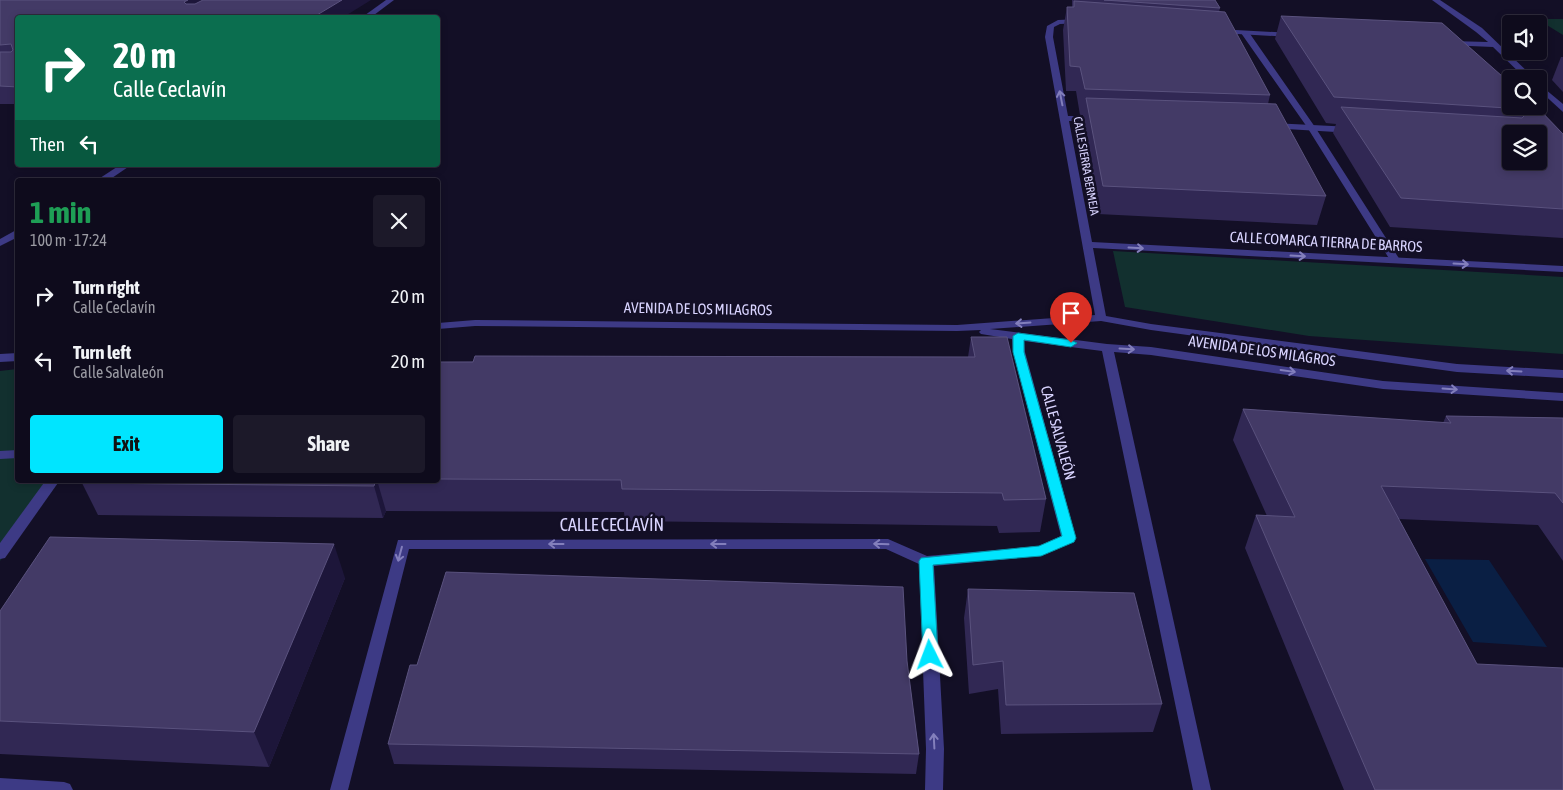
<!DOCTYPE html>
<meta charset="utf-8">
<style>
:root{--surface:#0e0b1c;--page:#1c1929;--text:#f1f3f6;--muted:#9b9ba3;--line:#2e2b3b;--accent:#00e5ff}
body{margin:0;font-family:"Asap Condensed",sans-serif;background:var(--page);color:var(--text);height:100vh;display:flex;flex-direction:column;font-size:19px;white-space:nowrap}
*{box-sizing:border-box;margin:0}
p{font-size:16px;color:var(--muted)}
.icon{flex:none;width:28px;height:28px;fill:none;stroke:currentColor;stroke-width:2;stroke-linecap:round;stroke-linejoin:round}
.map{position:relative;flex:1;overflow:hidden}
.panel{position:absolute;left:15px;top:178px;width:425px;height:305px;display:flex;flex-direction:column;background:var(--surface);border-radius:5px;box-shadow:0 2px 8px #0003,0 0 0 1px var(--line)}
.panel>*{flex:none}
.banner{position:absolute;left:15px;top:15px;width:425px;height:152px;border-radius:5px;box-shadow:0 2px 8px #0003,0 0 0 1px var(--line);background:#0b6e4f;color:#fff;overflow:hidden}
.controls{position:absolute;left:1502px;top:15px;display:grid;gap:10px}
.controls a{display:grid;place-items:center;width:45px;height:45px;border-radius:5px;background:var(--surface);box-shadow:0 2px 8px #0003,0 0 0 1px var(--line);font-size:25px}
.pin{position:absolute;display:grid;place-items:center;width:42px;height:42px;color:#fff;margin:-51px -21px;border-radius:50% 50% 50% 0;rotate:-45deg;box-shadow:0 0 5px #0007}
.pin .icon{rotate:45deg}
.me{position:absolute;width:55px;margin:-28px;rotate:357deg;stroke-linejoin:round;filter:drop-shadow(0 0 4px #0008)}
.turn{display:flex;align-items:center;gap:18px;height:105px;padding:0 15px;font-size:22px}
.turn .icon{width:65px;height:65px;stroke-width:2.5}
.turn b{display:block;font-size:35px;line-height:42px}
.then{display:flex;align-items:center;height:48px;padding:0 15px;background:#0003;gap:10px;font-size:19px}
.round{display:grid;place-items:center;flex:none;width:52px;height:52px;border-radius:5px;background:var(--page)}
.summary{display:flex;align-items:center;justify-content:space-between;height:85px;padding:0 15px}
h1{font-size:30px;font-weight:700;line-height:38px;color:#1e9e55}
.action{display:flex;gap:10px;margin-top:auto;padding:10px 15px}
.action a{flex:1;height:58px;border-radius:5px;background:var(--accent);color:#111;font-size:20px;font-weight:700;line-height:58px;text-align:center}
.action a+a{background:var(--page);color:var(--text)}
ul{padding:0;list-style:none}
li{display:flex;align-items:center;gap:15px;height:65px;padding:0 15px}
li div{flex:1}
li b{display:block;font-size:19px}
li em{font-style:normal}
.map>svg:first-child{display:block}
.green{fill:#12302f}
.water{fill:#0a1f44}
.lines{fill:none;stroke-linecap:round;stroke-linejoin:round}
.pedestrian{fill:#3d3a85;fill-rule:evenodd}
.minor{fill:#3d3a85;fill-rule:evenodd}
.wall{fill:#312854}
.shaded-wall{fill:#1d163a}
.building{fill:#433a66;stroke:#5a527e;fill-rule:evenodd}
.oneway{stroke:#837fbc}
.route{fill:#00e5ff;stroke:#0095a6}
.labels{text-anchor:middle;stroke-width:5;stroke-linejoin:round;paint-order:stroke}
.far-street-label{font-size:12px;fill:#d9d4ff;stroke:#130f26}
.street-label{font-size:15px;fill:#d9d4ff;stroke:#130f26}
.near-street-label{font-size:18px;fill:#d9d4ff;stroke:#130f26}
</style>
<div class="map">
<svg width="1563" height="790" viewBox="0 0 1563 790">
<rect width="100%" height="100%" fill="#130f26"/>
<g class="green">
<path d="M 1537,19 L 1563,19 L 1563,35 Z"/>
<path d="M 1113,251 L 1563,277 L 1563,354 L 1309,336 L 1125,307 Z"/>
<path d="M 17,369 L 18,480 L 60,480 L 0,561 L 0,371 Z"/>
</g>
<path class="water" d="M 1425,559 L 1489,560 L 1547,647 L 1473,642 Z"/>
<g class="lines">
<g class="pedestrian">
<path d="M 1242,31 L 1248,31 L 1315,127 L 1400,260 L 1399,262 L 1395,263 L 1390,260 L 1307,127 L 1241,33 Z"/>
<path d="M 18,450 L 18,458 L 0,459 L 0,451 Z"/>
</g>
<g class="minor">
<path d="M 386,0 L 394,0 L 370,18 L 361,18 Z"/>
<path d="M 1432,0 L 1440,0 L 1482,28 L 1535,79 L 1526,79 L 1493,47 L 1447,45 L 1446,43 L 1450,41 L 1488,42 L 1476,32 Z"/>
<path d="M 1080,19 L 1083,19 L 1083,23 L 1060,24 L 1054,27 L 1053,37 L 1068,116 L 1099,116 L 1103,119 L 1099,122 L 1069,121 L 1092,242 L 1563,266 L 1563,272 L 1093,248 L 1106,316 L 1151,324 L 1457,364 L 1563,370 L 1563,378 L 1457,372 L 1151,330 L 1101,321 L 990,329 L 1107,344 L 1151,347 L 1383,381 L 1563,393 L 1563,401 L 1383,389 L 1151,355 L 1114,352 L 1211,790 L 1193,790 L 1102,351 L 1024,341 L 1025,352 L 1076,538 L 1074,542 L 1041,556 L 934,566 L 944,749 L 943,790 L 925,790 L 926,749 L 919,564 L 886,549 L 409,549 L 348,790 L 330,790 L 398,540 L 888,539 L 927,556 L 1039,546 L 1061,536 L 1013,352 L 1012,339 L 981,334 L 979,332 L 981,330 L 957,331 L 475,326 L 438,329 L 438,323 L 475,320 L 957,325 L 1095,315 L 1045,37 L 1047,26 L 1058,20 Z"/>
<path d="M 1217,29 L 1292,33 L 1296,35 L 1292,37 L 1220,33 L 1216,31 Z"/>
<path d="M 1539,84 L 1563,104 L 1563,112 L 1539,90 Z"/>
<path d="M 1272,123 L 1352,127 L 1356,130 L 1352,133 L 1269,128 L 1269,124 Z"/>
<path d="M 120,165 L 131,165 L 109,180 L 97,180 Z"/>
<path d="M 18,229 L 18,237 L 0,246 L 0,239 Z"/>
<path d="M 18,353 L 18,361 L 0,362 L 0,354 Z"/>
<path d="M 46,480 L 60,480 L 5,558 L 0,559 L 0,543 Z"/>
<path d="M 0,778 L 64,782 L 70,784 L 73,790 L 0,790 Z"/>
</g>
</g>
<g class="wall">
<path d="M 0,0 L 18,18 L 18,104 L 0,104 Z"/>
<path d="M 1072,0 L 1215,0 L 1220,8 L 1219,12 L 1270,95 L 1268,104 L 1326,196 L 1317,225 L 1098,214 L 1082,123 L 1083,115 L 1080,115 L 1076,91 L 1066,91 L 1063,30 L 1067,7 L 1072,7 Z"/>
<path d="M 1281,16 L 1536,106 L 1563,134 L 1563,238 L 1390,227 L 1333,133 L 1336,124 L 1326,123 L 1275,39 Z"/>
<path d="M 1561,57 L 1563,57 L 1563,92 L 1552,80 Z"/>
<path d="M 971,337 L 1046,499 L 1040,532 L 999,533 L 997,526 L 625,521 L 624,512 L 386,511 L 383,518 L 98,515 L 82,483 L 84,480 L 438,480 L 438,362 L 968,357 Z"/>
<path d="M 1243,409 L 1443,423 L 1446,416 L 1563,418 L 1563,561 L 1538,525 L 1399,519 L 1477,664 L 1563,790 L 1344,790 L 1245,548 L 1256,515 L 1267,516 L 1233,440 Z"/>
<path d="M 345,578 L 269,767 L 0,754 L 0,611 Z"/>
<path d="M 968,589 L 1162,704 L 1153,732 L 1001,734 L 998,689 L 969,694 L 964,618 Z"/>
<path d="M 907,661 L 919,754 L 916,774 L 394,764 L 388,744 Z"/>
</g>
<g class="shaded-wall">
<path d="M 188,0 L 219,0 L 189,18 L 184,2 Z"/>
<path d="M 342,0 L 371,0 L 342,18 L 312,18 Z"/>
<path d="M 376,480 L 377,480 L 386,511 L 383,518 L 374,486 Z"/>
<path d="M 334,544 L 345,578 L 269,767 L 254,732 Z"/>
</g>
<g class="building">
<path d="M 0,0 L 188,0 L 184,2 L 186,4 L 195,4 L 203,0 L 342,0 L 312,18 L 18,18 L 18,87 L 0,86 L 0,52 L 11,52 L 13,50 L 11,44 L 0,45 Z"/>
<path d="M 1104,0 L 1215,0 L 1220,8 Z"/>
<path d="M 1074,1 L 1225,12 L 1270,95 L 1085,89 L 1080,67 L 1070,66 L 1067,7 L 1074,7 Z"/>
<path d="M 1281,16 L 1442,23 L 1511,84 L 1511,106 L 1536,106 L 1563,134 L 1563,209 L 1401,198 L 1341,107 L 1522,118 L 1524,116 L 1523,109 L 1334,97 ZM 1511,134 L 1539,134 L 1539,161 L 1511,161 Z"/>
<path d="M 1086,98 L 1276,104 L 1326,196 L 1103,186 Z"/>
<path d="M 971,337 L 1007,337 L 1046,499 L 1004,500 L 1002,493 L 622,489 L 621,480 L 438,479 L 438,362 L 473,362 L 475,356 L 975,357 Z"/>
<path d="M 1243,409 L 1451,423 L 1446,416 L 1563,418 L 1563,503 L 1555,493 L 1381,486 L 1477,664 L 1563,668 L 1563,790 L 1375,790 L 1256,515 L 1295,517 Z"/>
<path d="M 84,480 L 376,480 L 374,486 L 82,483 Z"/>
<path d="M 50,537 L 334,544 L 254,732 L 0,721 L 0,611 Z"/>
<path d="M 446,572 L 903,587 L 907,661 L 919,754 L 388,744 L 410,665 L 417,665 Z"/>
<path d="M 968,589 L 1134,593 L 1162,704 L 1006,705 L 1003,661 L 973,665 Z"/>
</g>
<defs><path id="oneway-shaft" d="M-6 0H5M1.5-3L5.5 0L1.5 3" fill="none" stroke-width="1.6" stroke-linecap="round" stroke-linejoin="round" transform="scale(1.25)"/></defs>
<g class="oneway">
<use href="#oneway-shaft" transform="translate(1061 98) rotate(-101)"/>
<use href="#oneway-shaft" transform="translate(1136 248) rotate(3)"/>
<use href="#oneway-shaft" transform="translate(1298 256) rotate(3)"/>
<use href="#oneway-shaft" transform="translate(1461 264) rotate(3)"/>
<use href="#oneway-shaft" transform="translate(1023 323) rotate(176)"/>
<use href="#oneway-shaft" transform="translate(1127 349) rotate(3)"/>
<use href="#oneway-shaft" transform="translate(1288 371) rotate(8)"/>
<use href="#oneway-shaft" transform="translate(1514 371) rotate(-177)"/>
<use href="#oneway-shaft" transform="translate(1450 389) rotate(4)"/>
<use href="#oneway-shaft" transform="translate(556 544) rotate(180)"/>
<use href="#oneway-shaft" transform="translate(718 544) rotate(180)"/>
<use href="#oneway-shaft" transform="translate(881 544) rotate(-178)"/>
<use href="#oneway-shaft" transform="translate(400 554) rotate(105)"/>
<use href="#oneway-shaft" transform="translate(934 741) rotate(-93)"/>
</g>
<path class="route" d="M 1018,333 L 1071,340 L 1077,343 L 1071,347 L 1024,340 L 1024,352 L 1076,538 L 1074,542 L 1041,556 L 933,565 L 938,655 L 935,659 L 930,661 L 925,659 L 923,655 L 919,561 L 921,558 L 1039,546 L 1062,536 L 1013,352 L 1013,336 Z"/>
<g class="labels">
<g class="far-street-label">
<text transform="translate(1086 166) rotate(80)" y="4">CALLE SIERRA BERMEJA</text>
</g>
<g class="street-label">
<text transform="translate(1326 242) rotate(3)" y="5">CALLE COMARCA TIERRA DE BARROS</text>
<text transform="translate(698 309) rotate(1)" y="5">AVENIDA DE LOS MILAGROS</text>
<text transform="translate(1262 351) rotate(8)" y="5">AVENIDA DE LOS MILAGROS</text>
<text transform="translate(1058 433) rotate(75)" y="5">CALLE SALVALEÓN</text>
</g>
<g class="near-street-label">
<text x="612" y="531">CALLE CECLAVÍN</text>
</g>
</g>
</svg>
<div class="controls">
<a><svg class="icon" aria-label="sound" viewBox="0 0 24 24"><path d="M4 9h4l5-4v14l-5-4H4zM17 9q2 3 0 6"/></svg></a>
<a><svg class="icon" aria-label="search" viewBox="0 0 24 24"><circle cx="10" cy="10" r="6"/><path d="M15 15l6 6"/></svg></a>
<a><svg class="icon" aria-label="layers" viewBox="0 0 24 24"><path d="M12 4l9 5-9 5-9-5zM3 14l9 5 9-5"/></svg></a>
</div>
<div class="pin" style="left:1071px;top:343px;background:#d93025"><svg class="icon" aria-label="arrive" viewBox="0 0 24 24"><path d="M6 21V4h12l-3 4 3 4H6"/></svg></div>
<svg class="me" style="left:930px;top:655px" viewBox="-20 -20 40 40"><path d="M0-17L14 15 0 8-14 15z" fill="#00e5ff" stroke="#fff" stroke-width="4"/></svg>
<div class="banner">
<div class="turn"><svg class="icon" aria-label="right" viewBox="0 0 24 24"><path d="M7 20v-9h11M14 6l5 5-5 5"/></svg><div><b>20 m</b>Calle Ceclavín</div></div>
<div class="then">Then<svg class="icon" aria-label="left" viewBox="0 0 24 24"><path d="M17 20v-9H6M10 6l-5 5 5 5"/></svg></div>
</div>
<section class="panel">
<div class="summary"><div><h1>1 min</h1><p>100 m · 17:24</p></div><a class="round"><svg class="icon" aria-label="close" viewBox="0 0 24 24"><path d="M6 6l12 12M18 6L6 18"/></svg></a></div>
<ul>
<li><svg class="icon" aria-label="right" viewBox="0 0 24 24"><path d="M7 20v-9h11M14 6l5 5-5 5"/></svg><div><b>Turn right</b><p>Calle Ceclavín</p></div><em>20 m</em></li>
<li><svg class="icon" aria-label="left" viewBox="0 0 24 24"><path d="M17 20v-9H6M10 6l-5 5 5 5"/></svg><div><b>Turn left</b><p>Calle Salvaleón</p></div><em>20 m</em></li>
</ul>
<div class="action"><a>Exit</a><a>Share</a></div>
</section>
</div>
